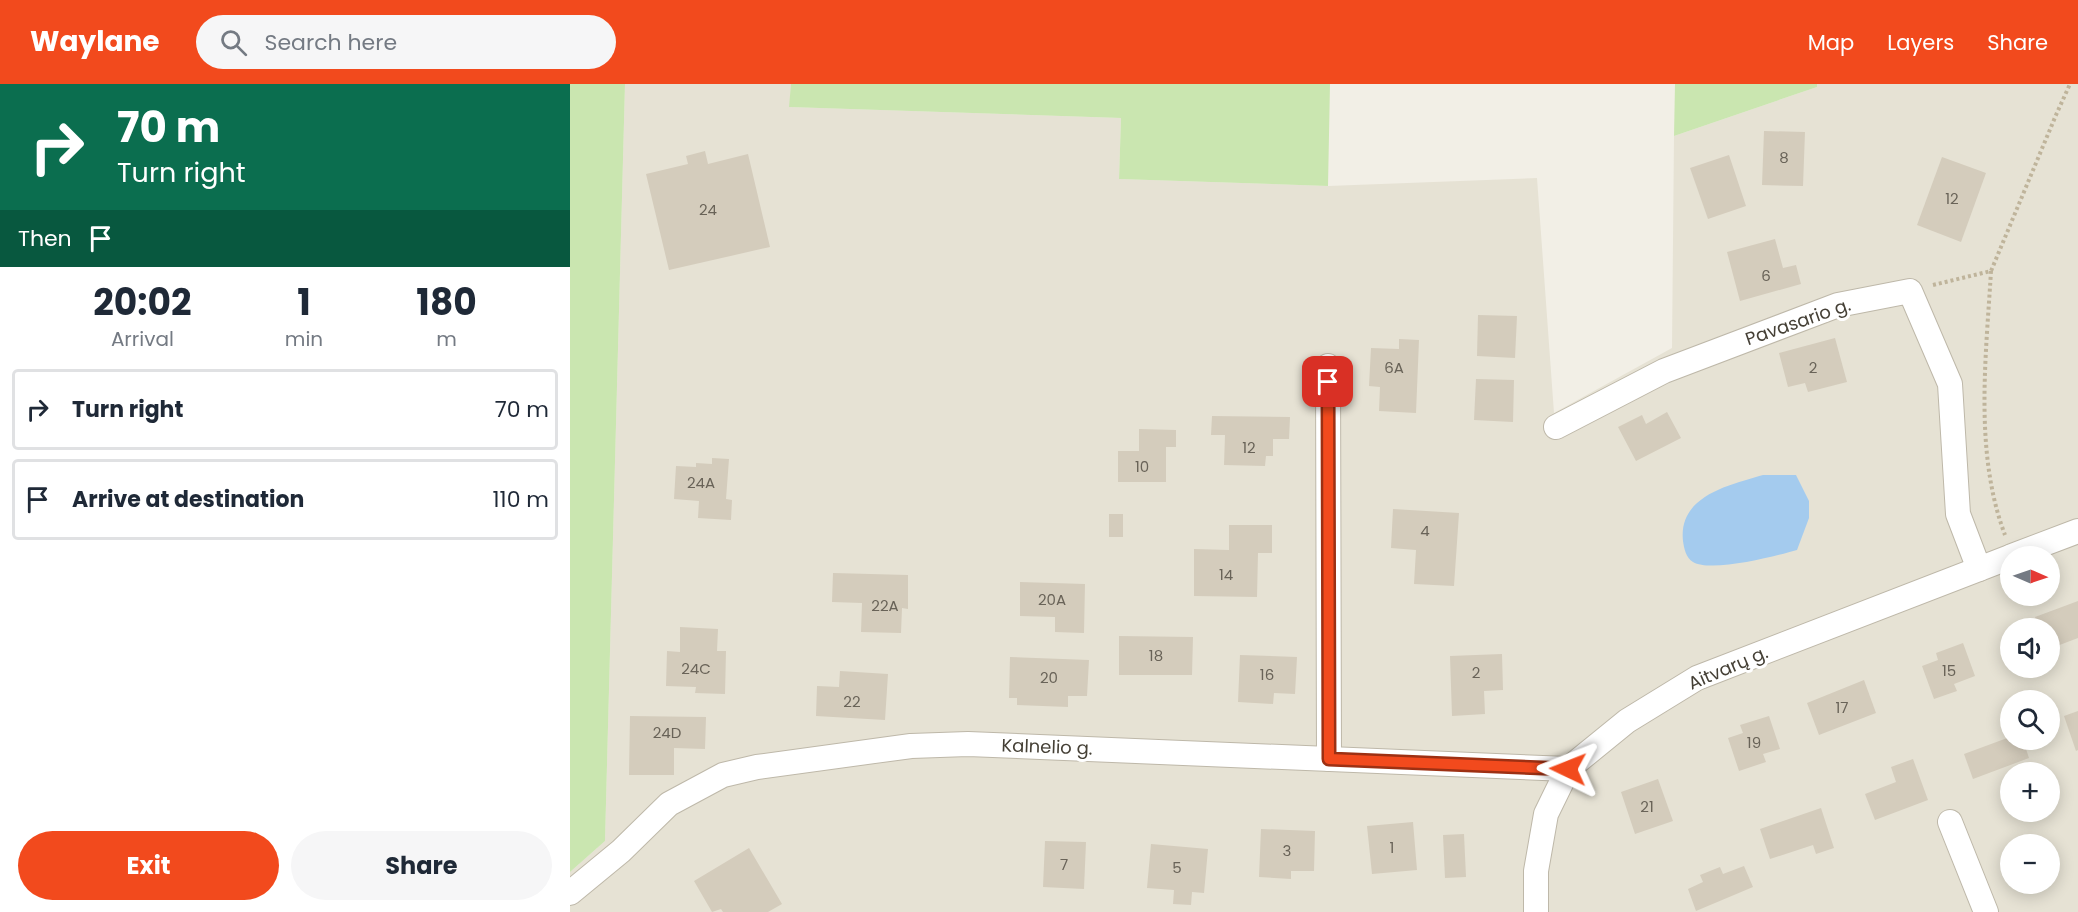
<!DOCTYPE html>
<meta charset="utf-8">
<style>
:root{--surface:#fff;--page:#f6f6f7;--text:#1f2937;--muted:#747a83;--line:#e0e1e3;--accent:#f24a1d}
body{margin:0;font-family:Poppins,sans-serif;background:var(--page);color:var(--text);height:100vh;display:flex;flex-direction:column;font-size:22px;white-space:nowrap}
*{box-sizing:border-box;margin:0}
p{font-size:20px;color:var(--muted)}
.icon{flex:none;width:33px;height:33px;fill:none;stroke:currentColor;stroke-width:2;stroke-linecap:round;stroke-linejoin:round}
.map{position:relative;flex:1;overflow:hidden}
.panel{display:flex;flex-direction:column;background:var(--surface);width:570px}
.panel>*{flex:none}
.banner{background:#0b6e4f;color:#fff;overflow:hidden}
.needle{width:39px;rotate:92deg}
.tools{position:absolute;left:1430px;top:462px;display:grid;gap:12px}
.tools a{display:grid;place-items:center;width:60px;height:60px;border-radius:50%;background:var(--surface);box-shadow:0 3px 15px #0003;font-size:30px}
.pin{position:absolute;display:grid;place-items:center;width:51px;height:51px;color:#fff;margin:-26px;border-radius:12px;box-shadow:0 3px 9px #0006}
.me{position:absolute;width:66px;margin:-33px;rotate:272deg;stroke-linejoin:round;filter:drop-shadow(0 0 4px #0008)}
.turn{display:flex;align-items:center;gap:21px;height:126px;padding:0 18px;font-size:27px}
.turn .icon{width:78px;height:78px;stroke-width:2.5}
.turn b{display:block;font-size:42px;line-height:51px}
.then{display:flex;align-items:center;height:57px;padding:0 18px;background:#0003;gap:12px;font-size:22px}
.eta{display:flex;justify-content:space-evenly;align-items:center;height:102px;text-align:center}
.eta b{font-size:36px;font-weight:700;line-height:42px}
.button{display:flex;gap:12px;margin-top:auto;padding:12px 18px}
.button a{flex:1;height:69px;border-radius:36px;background:var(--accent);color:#fff;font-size:24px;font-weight:700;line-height:69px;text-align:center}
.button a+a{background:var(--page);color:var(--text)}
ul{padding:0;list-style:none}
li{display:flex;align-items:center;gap:18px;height:81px;margin:0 12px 9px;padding:0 6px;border:3px solid var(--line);border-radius:6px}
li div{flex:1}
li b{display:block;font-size:22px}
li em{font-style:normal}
header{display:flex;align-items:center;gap:36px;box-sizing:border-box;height:84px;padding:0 30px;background:var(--accent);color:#fff}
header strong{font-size:28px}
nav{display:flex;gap:33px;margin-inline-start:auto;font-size:21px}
.search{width:420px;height:54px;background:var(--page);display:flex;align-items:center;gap:15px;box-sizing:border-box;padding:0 21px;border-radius:33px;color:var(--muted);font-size:22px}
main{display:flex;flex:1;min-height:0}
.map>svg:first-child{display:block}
.residential{fill:#e6e2d4;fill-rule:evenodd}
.green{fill:#cae6b0}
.water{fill:#a4cbee}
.building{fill:#d4ccbc}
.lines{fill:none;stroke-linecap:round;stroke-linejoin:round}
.minor-casing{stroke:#beb8a9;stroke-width:26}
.path{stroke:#bfb49b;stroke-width:4;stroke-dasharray:3 3;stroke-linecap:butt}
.minor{stroke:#fff;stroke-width:24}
.route-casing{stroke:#9d3013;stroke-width:15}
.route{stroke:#f24a1d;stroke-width:10}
.labels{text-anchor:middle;stroke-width:6;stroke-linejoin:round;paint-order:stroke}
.number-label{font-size:15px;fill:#696358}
.street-label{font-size:18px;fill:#454036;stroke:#fff}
</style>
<header>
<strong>Waylane</strong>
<div class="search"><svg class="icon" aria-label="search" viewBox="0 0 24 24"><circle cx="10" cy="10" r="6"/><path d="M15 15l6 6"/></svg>Search here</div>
<nav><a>Map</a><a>Layers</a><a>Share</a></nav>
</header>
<main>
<section class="panel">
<div class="banner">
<div class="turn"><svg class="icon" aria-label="right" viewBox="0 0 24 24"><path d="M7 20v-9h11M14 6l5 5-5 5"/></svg><div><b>70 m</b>Turn right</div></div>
<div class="then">Then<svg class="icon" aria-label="arrive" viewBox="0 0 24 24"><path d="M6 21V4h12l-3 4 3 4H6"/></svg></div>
</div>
<div class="eta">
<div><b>20:02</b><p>Arrival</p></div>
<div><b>1</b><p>min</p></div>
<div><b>180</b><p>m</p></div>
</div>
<ul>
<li><svg class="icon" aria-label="right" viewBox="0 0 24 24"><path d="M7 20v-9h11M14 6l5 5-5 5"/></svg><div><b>Turn right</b></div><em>70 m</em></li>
<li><svg class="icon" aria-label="arrive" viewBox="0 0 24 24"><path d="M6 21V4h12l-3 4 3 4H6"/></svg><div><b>Arrive at destination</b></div><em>110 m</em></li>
</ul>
<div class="button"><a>Exit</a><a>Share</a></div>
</section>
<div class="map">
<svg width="1508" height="828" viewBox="0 0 1508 828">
<rect width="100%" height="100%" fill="#f2efe6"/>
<path class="residential" d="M 55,0 L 221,0 L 220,23 L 551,34 L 549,95 L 758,102 L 967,94 L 984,329 L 1102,264 L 1104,52 L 1247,3 L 1247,0 L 1508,0 L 1508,828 L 0,828 L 0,788 L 35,757 ZM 1440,472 L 1479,472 L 1479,512 L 1440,512 ZM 1440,544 L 1479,544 L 1479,584 L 1440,584 ZM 1440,616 L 1479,616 L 1479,656 L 1440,656 ZM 1440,688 L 1479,688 L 1479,728 L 1440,728 ZM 1440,760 L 1479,760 L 1479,800 L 1440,800 Z"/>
<g class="green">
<path d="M 0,0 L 55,0 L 35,757 L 0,788 Z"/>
<path d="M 221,0 L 760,0 L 758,102 L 549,95 L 551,34 L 219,23 Z"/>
<path d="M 1105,0 L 1247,0 L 1247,3 L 1104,52 Z"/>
</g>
<path class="water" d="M 1193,391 L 1226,391 L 1239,417 L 1239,434 L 1227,466 C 1206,472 1142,489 1123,478 C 1116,474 1114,464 1113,457 C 1108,412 1159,401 1193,391 Z"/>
<g class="building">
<path d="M 1194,47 L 1235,48 L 1233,102 L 1192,101 Z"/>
<path d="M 135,67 L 138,80 L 178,70 L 200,163 L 99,186 L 76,90 L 118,80 L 116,72 Z"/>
<path d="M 1159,71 L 1176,122 L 1138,135 L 1120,84 Z"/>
<path d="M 1372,73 L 1416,89 L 1391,158 L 1347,141 Z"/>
<path d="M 1205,155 L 1213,184 L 1226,181 L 1231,200 L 1170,217 L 1157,168 Z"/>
<path d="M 908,231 L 947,232 L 945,274 L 907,272 Z"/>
<path d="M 1265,254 L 1277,298 L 1238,308 L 1235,299 L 1218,303 L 1209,269 Z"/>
<path d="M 829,255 L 849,256 L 846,329 L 809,327 L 810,303 L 799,302 L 801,264 L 829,265 Z"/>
<path d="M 906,295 L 944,296 L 943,338 L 904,336 Z"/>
<path d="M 1097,328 L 1111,354 L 1066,377 L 1048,343 L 1072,331 L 1076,340 Z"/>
<path d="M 642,332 L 720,333 L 719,355 L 703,355 L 703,372 L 696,372 L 695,382 L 654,381 L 655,351 L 641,351 Z"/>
<path d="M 569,345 L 606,346 L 606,363 L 596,363 L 596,398 L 548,398 L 548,367 L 569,367 Z"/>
<path d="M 142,374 L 159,375 L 156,415 L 162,416 L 161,436 L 128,434 L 129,417 L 104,415 L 106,382 L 126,383 L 126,379 L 142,380 Z"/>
<path d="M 823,425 L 889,429 L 884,502 L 844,500 L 846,466 L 821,464 Z"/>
<rect x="539" y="430" width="14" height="23"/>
<path d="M 659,441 L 702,441 L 702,469 L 688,469 L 687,513 L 624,512 L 624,465 L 659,466 Z"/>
<path d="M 263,489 L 338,491 L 338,525 L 332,524 L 331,549 L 291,548 L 292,519 L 262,518 Z"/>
<path d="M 450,498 L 515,500 L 514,549 L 485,548 L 485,533 L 450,532 Z"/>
<path d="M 1508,517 L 1508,554 L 1479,565 L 1479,544 L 1469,544 L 1465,533 Z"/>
<path d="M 110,543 L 148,545 L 147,567 L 156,567 L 155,610 L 125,609 L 126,603 L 96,602 L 97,567 L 110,568 Z"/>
<path d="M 549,552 L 623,553 L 622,591 L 549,591 Z"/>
<path d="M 1393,559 L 1405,592 L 1384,600 L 1387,607 L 1364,615 L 1352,582 L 1368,576 L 1366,569 Z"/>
<path d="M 932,570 L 933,606 L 914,607 L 915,630 L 882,632 L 880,572 Z"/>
<path d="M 670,571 L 727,573 L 725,610 L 704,609 L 703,620 L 668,618 Z"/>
<path d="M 440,573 L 519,576 L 517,612 L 498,612 L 498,623 L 447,621 L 447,614 L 439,614 Z"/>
<path d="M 270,587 L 318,590 L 315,636 L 246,632 L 247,602 L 269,603 Z"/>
<path d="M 1294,596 L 1306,629 L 1249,651 L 1237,619 Z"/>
<path d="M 1508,627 L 1508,666 L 1506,667 L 1494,632 Z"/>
<path d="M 60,632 L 136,633 L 135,665 L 104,664 L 104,691 L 59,691 Z"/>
<path d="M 1199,632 L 1210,665 L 1193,670 L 1196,678 L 1169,687 L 1158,654 L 1173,649 L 1170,641 Z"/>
<path d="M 1440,653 L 1440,656 L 1453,656 L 1459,674 L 1403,695 L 1394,670 Z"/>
<path d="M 1343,675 L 1358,716 L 1305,736 L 1295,710 L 1326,698 L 1321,683 Z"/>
<path d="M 1088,695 L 1103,737 L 1065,750 L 1051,708 Z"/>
<path d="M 1251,724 L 1264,764 L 1246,770 L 1243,761 L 1200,775 L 1190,745 Z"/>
<path d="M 843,738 L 847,786 L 802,790 L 797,742 Z"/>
<path d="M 691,745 L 745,747 L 744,787 L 721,787 L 721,795 L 689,793 Z"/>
<path d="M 894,750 L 896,793 L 875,794 L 873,751 Z"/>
<path d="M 475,757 L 516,758 L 514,805 L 473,803 Z"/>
<path d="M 581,760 L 638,765 L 634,809 L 622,808 L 621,821 L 603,820 L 604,806 L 577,804 Z"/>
<path d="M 179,764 L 212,820 L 198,828 L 153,828 L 151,825 L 142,828 L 124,797 Z"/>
<path d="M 1174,782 L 1183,803 L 1126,827 L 1118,805 L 1133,798 L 1130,791 L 1150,783 L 1153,790 Z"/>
</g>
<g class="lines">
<g class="minor-casing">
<g id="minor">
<path d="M 758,282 L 759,675"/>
<path d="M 986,343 L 1094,287 L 1268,221 L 1340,207 L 1380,300 L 1388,430 L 1409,485"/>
<path d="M 1442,472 L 1508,447"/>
<path d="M 1380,738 L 1416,828"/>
<path d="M 0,809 L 51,767 L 99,720 L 153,691 L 187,683 L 341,662 L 398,660 L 998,685"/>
<path d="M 966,828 L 966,787 L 976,730 L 998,685 L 1057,637 L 1127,594 L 1440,473"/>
</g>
</g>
<g class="path">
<path d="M 1421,187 C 1416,273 1404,369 1435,451"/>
<path d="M 1363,201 L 1421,187 L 1486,31 L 1500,0"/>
</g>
<use href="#minor" class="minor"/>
</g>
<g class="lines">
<g class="route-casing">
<path id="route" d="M 758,298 L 759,675 L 998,685"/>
</g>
<use href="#route" class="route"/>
</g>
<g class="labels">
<g class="number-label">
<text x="1214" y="79">8</text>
<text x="1382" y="120">12</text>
<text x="138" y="131">24</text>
<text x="1196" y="197">6</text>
<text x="824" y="289">6A</text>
<text x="1243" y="289">2</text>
<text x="679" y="369">12</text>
<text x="572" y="388">10</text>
<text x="131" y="404">24A</text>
<text x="855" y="452">4</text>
<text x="656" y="496">14</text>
<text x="482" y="521">20A</text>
<text x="315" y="527">22A</text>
<text x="586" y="577">18</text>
<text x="126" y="590">24C</text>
<text x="1379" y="592">15</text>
<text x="906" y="594">2</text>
<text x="697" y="596">16</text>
<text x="479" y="599">20</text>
<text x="282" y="623">22</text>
<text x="1272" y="629">17</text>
<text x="97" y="654">24D</text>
<text x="1184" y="664">19</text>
<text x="1077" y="728">21</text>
<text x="822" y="769">1</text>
<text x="717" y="772">3</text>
<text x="494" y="786">7</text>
<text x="607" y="789">5</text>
</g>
<g class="street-label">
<text transform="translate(1228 238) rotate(-19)" y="6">Pavasario g.</text>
<text transform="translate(1158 584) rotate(-23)" y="6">Aitvarų g.</text>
<text transform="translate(477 663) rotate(2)" y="6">Kalnelio g.</text>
</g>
</g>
</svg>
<div class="tools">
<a><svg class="needle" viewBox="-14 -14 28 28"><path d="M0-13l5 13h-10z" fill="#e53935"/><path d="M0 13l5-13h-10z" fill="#747a83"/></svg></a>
<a><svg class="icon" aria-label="sound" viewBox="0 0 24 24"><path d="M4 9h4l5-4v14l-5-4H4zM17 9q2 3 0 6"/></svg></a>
<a><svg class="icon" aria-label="search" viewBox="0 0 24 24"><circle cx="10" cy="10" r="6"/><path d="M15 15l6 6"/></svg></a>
<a>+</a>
<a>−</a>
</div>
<div class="pin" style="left:758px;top:298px;background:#d93025"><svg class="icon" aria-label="arrive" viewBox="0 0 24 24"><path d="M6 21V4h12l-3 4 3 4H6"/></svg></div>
<svg class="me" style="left:998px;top:685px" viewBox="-20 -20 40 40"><path d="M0-17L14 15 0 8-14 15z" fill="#f24a1d" stroke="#fff" stroke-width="4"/></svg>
</div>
</main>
